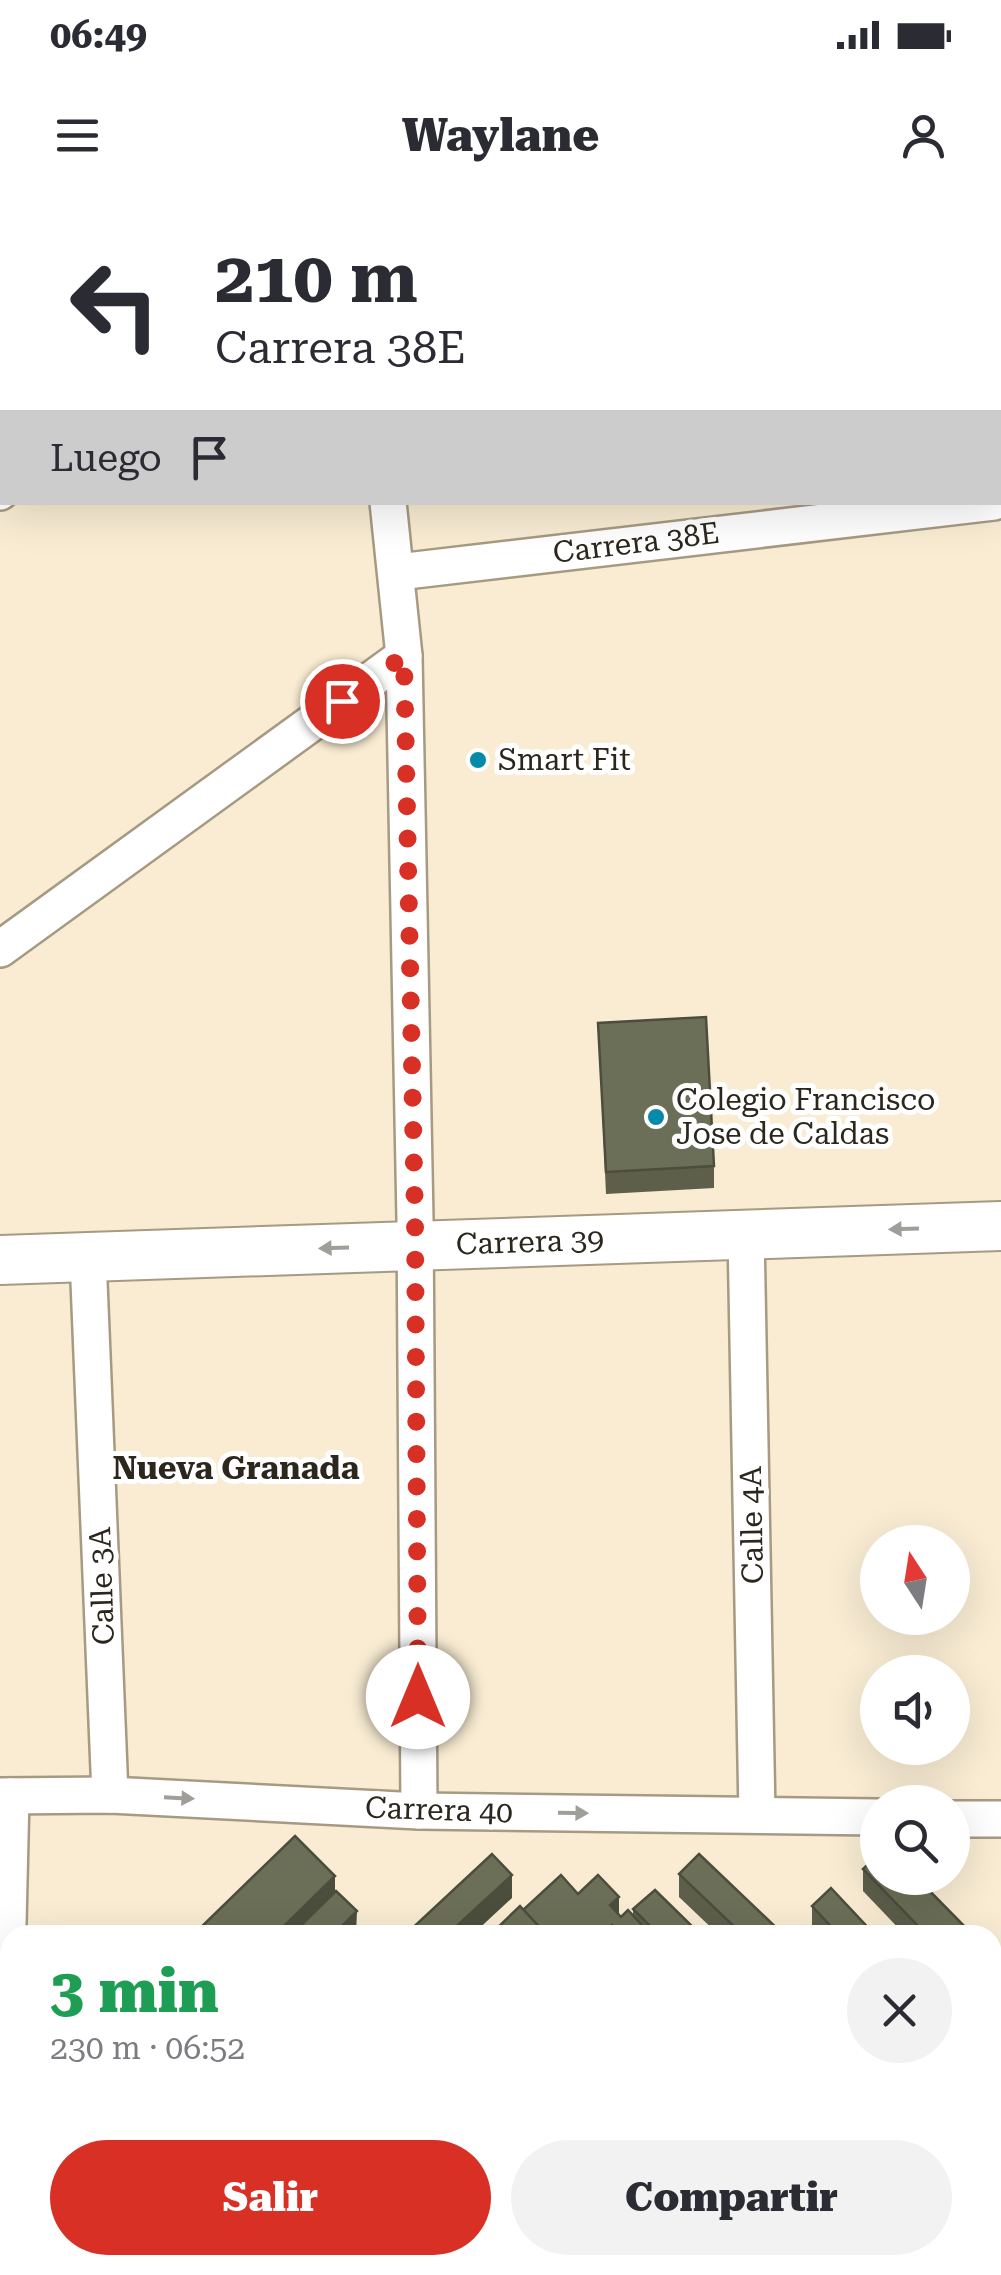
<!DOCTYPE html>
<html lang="es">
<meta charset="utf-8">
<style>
:root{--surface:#fff;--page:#f2f2f3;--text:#2b2b33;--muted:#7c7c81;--accent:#d93025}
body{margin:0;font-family:"Roboto Serif",serif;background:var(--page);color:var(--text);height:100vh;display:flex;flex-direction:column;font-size:38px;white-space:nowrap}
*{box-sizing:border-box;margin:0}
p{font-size:32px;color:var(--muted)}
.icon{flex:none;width:55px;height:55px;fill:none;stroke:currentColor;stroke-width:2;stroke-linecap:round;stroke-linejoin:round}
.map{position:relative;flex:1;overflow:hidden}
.details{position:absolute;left:0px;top:1725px;width:1002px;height:350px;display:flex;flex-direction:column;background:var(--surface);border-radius:30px 30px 0 0;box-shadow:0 10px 40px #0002}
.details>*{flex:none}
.top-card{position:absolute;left:0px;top:0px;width:1002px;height:305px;box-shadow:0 10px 40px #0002;background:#fff;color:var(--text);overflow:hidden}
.needle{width:65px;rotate:348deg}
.buttons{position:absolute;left:860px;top:1325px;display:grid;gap:20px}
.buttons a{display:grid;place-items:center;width:110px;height:110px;border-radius:50%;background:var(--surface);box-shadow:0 10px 40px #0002;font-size:50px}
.pin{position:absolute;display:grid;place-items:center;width:85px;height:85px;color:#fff;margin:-42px;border:5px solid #fff;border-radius:50%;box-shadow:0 2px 10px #0007}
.me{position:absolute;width:110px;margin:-55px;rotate:0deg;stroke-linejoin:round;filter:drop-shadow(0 0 8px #0008)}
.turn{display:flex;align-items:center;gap:35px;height:210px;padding:0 50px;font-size:45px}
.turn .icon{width:130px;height:130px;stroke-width:2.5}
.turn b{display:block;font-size:70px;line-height:85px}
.then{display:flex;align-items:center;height:95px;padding:0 50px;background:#0003;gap:20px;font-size:38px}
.round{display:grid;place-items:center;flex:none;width:105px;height:105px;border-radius:52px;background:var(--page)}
.headline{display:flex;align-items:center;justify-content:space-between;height:170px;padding:0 50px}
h1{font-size:60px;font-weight:800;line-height:75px;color:#1e9e55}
.button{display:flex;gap:20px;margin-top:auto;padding:20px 50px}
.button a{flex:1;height:115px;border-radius:60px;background:var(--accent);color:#fff;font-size:40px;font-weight:800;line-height:115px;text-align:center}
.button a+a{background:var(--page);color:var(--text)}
.status{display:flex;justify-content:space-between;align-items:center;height:70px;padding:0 50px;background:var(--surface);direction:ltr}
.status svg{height:28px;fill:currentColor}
header{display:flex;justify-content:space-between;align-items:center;height:130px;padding:0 50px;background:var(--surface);font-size:45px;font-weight:800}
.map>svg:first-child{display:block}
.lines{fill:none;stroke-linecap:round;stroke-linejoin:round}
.street-casing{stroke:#a69a83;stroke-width:40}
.secondary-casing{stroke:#a69a83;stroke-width:52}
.street{stroke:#fff;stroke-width:35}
.secondary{stroke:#fff;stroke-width:48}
.wall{fill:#5d5f4b}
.shaded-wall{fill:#4c4e3d}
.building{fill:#6c6f57;stroke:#4c4e3d;stroke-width:2.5}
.oneway{fill:#a09e99}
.route{stroke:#d93025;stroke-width:18;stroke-dasharray:0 32.4}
.poi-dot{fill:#058aaa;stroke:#fff;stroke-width:4}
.labels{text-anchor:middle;stroke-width:10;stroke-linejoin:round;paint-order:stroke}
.street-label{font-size:30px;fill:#2b271d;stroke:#fff}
.poi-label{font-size:30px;fill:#2b271d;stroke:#fff;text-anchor:start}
.neighbourhood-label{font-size:32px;font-weight:bold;fill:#2b271d;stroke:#fff}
</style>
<div class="status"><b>06:49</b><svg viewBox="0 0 49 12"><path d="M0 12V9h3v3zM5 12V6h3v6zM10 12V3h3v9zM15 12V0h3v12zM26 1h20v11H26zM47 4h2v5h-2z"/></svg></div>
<header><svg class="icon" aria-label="menu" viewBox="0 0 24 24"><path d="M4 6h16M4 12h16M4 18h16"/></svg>Waylane<svg class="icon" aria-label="person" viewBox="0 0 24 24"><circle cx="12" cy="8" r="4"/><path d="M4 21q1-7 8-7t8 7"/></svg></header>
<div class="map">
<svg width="1001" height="2075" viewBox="0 0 1001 2075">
<rect width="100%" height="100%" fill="#f9ecd3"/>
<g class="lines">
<g class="street-casing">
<g id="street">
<path d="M 237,0 L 243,2"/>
<path d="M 708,0 L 711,2"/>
<path d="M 621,2 L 635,0"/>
<path d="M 757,2 L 760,0"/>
<path d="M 0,292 L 2,290"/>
<path d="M 388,302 L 404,456 L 415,1020 L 419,1611"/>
<path d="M 398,372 L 994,302"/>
<path d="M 0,749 L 404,456"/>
<path d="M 746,1034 L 757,1615"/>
<path d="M 88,1057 L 110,1595"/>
<path d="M 0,1596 L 110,1595 L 419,1611 L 878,1617"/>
<path d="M 952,1619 L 1001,1619"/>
<path d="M 0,2065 L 11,1596"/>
</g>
</g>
<g class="secondary-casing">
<path id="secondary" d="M 0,1060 L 1001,1026"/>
</g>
<use href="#street" class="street"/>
<use href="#secondary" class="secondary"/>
</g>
<g class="wall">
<path d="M 598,823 L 714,966 L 714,988 L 606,994 Z"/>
<path d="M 863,1669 L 973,1735 L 905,1735 L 863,1691 Z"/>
<path d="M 679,1674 L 784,1735 L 719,1735 L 679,1697 Z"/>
<path d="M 578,1694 L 619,1713 L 621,1717 L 633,1716 L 633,1709 L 701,1735 L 490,1735 L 523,1710 Z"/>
<path d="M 812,1706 L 875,1735 L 818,1735 L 812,1728 Z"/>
<path d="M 992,1755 L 1001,1764 L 1001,1834 L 992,1825 Z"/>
</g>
<g class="shaded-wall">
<path d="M 512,1675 L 512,1698 L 472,1735 L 447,1735 Z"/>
<path d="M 335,1676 L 335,1692 L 291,1735 L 275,1735 Z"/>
<path d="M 619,1697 L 619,1713 L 610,1720 L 610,1705 Z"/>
<path d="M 357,1711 L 356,1735 L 333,1735 Z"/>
<path d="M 612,1725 L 612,1735 L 601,1735 Z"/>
<path d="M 1001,1888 L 1001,1910 L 992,1918 L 992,1896 Z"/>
</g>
<g class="building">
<path d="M 706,817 L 714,966 L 606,972 L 598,823 Z"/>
<path d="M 295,1636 L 335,1676 L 275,1735 L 193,1735 Z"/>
<path d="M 492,1654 L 512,1675 L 447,1735 L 405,1735 Z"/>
<path d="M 699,1654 L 784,1735 L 743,1735 L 679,1674 Z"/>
<path d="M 878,1655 L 878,1678 L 917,1678 L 973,1735 L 927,1735 L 863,1669 Z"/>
<path d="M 561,1675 L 578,1694 L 598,1675 L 619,1697 L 610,1705 L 621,1717 L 628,1710 L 651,1735 L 622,1735 L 612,1725 L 601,1735 L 544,1735 L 544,1732 L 523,1710 Z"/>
<path d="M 831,1688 L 875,1735 L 839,1735 L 812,1706 Z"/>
<path d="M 655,1690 L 701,1735 L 659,1735 L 633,1709 Z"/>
<path d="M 336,1691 L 357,1711 L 333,1735 L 291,1735 Z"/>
<path d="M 520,1706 L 544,1732 L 542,1735 L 490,1735 Z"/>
<path d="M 992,1755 L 1001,1764 L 1001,1811 L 992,1803 Z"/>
<path d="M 992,1860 L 1001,1869 L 1001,1888 L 992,1896 Z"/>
</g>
<defs><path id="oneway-solid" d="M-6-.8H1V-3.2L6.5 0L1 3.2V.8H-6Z" transform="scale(2.5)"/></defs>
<g class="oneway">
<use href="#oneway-solid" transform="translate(904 1029) rotate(178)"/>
<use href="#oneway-solid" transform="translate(334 1048) rotate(178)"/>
<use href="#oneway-solid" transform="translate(179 1598) rotate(3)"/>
<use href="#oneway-solid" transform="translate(573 1613) rotate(1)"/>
</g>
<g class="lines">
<path class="route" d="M 342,501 L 404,456 L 415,1020 L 418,1497"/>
</g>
<g class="poi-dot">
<circle cx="478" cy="560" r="10"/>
<circle cx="656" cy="917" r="10"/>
</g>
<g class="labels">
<g class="street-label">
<text transform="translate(636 343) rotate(-7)" y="10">Carrera 38E</text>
<text transform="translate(530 1042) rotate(-2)" y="10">Carrera 39</text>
<text transform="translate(752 1325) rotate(-91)" y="10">Calle 4A</text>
<text transform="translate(102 1386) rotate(-92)" y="10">Calle 3A</text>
<text transform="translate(439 1610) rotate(2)" y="10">Carrera 40</text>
</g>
<g class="poi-label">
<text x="498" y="570">Smart Fit</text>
<text x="676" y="910">Colegio Francisco<tspan x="676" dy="34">Jose de Caldas</tspan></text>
</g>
<g class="neighbourhood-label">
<text x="236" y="1279">Nueva Granada</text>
</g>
</g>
</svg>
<div class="buttons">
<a><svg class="needle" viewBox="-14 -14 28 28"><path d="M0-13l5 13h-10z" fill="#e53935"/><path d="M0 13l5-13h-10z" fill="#7c7c81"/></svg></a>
<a><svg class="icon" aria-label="sound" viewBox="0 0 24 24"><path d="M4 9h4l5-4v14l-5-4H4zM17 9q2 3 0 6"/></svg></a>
<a><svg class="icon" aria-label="search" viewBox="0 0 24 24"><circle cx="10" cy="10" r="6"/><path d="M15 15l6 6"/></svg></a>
</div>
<div class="pin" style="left:342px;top:501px;background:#d93025"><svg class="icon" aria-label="arrive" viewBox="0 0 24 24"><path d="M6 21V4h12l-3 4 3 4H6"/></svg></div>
<svg class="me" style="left:418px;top:1497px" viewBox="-20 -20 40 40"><circle r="19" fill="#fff"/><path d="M0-13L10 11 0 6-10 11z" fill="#d93025"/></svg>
<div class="top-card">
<div class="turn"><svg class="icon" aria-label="left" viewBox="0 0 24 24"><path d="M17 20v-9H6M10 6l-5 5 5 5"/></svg><div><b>210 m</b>Carrera 38E</div></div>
<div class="then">Luego<svg class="icon" aria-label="arrive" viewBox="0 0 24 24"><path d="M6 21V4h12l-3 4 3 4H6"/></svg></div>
</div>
<section class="details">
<div class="headline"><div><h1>3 min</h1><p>230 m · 06:52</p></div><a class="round"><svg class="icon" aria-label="close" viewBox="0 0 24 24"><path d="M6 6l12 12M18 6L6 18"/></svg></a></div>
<div class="button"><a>Salir</a><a>Compartir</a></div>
</section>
</div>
